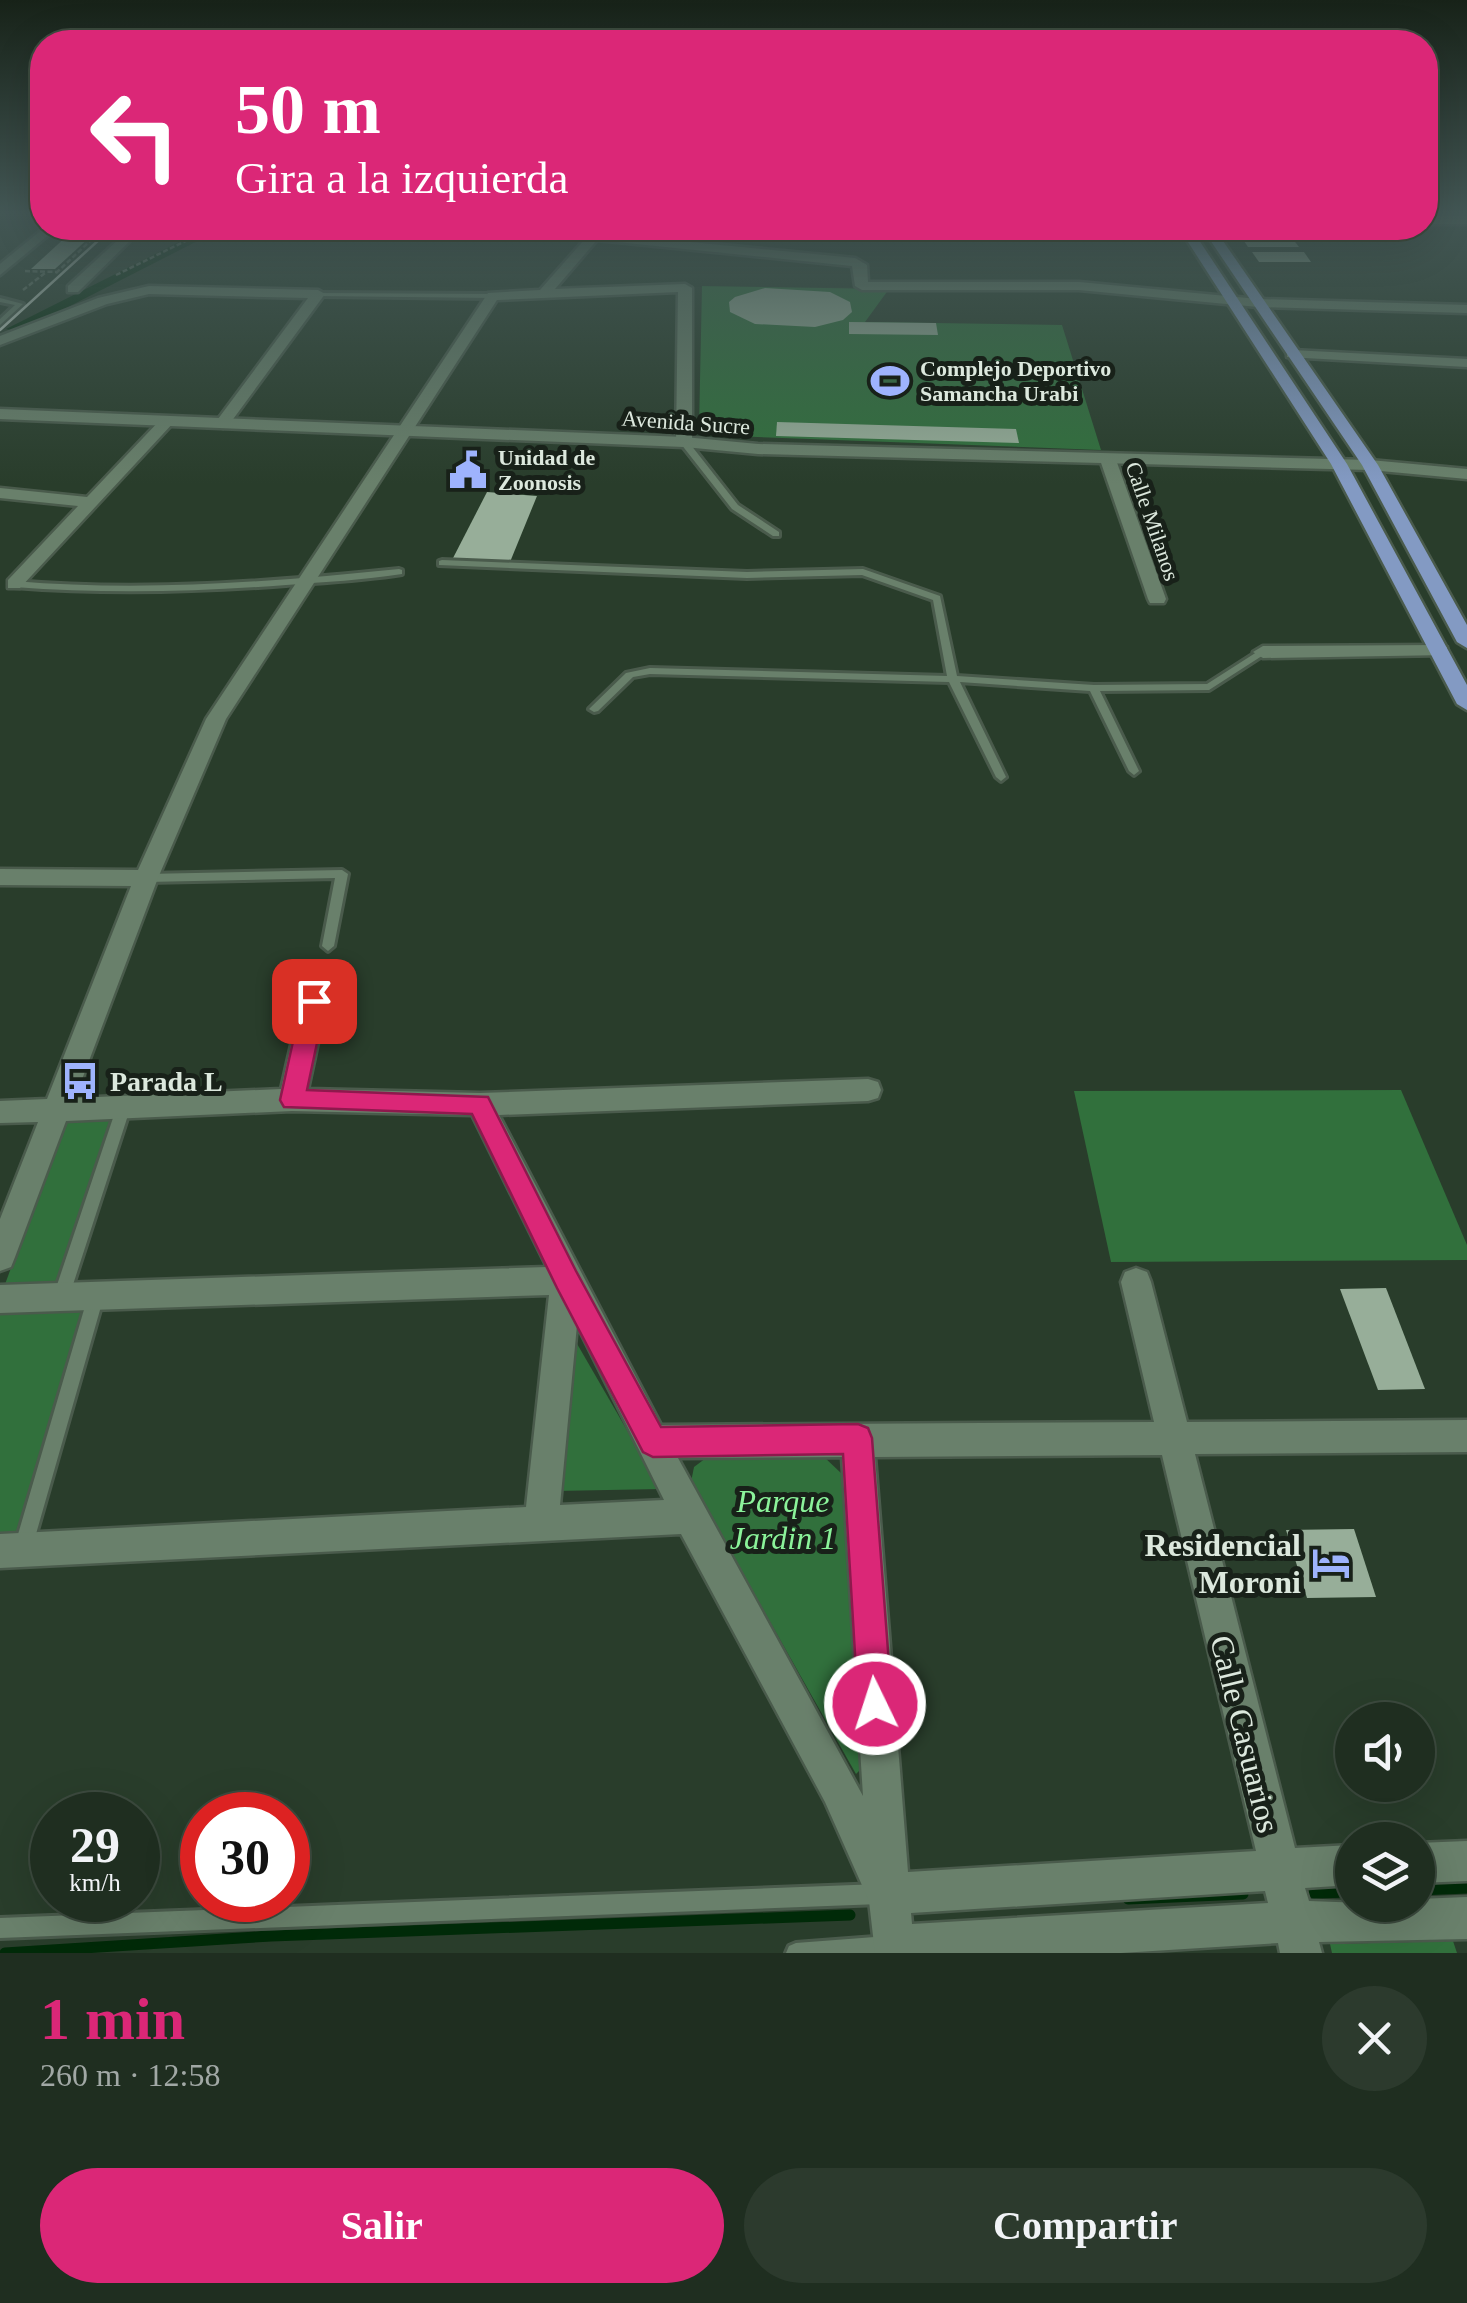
<!DOCTYPE html>
<html lang="es">
<meta charset="utf-8">
<style>
:root{--surface:#1f2e20;--page:#2c3a2d;--text:#f1f3f6;--muted:#a1a8a5;--line:#3c4a3e;--accent:#db2777}
body{margin:0;font-family:Georgia,serif;background:var(--page);color:var(--text);height:100vh;display:flex;flex-direction:column;font-size:38px;white-space:nowrap}
*{box-sizing:border-box;margin:0}
p{font-size:32px;color:var(--muted)}
.icon{flex:none;width:55px;height:55px;fill:none;stroke:currentColor;stroke-width:2;stroke-linecap:round;stroke-linejoin:round}
.map{position:relative;height:1953px;overflow:hidden}
.panel{display:flex;flex-direction:column;background:var(--surface);flex:1}
.panel>*{flex:none}
.top-card{position:absolute;left:30px;top:30px;width:1408px;height:210px;border-radius:40px;box-shadow:0 10px 40px #0002,0 0 0 2px var(--line);background:#db2777;color:#fff;overflow:hidden}
.controls{position:absolute;left:1335px;top:1702px;display:grid;gap:20px}
.controls a{display:grid;place-items:center;width:100px;height:100px;border-radius:50%;background:var(--surface);box-shadow:0 10px 40px #0002,0 0 0 2px var(--line);font-size:50px}
.speed{position:absolute;left:30px;top:1792px;display:flex;gap:20px;font-size:50px;font-weight:700;text-align:center}
.speed>*{display:grid;place-content:center;width:130px;height:130px;border-radius:50%;background:var(--surface);box-shadow:0 10px 40px #0002,0 0 0 2px var(--line);line-height:1}
.speed small{font-size:25px;font-weight:400}
.speed .limit{border:15px solid #d22;background:#fff;color:#111}
.pin{position:absolute;display:grid;place-items:center;width:85px;height:85px;color:#fff;margin:-42px;border-radius:20px;box-shadow:0 5px 15px #0006}
.me{position:absolute;width:110px;margin:-55px;rotate:356deg;stroke-linejoin:round;filter:drop-shadow(0 0 8px #0008)}
.turn{display:flex;align-items:center;gap:35px;height:210px;padding:0 40px;font-size:45px}
.turn .icon{width:130px;height:130px;stroke-width:2.5}
.turn b{display:block;font-size:70px;line-height:85px}
.round{display:grid;place-items:center;flex:none;width:105px;height:105px;border-radius:52px;background:var(--page)}
.head{display:flex;align-items:center;justify-content:space-between;height:170px;padding:0 40px}
h1{font-size:60px;font-weight:800;line-height:75px;color:var(--accent)}
.cta{display:flex;gap:20px;margin-top:auto;padding:20px 40px}
.cta a{flex:1;height:115px;border-radius:60px;background:var(--accent);color:#fff;font-size:40px;font-weight:800;line-height:115px;text-align:center}
.cta a+a{background:var(--page);color:var(--text)}
.map>svg:first-child{display:block}
.green{fill:#31703c}
.lines{fill:none;stroke-linecap:round;stroke-linejoin:round}
.stream{stroke:#002a08;stroke-width:11}
.canal{fill:#002a08;fill-rule:evenodd}
.building{fill:#97ae99}
.service-casing{stroke:#4a5b4c;stroke-width:6}
.minor-casing{stroke:#4a5b4c;stroke-width:5}
.tertiary-casing{stroke:#4a5b4c;stroke-width:5}
.primary-casing{stroke:#4a5b4c;stroke-width:5}
.path{stroke:#647566;stroke-width:2.5;stroke-dasharray:5 2.5;stroke-linecap:butt}
.service{fill:#69806b;fill-rule:evenodd}
.minor{fill:#69806b;fill-rule:evenodd}
.tertiary{fill:#69806b;fill-rule:evenodd}
.primary{fill:#839ac3;fill-rule:evenodd}
.tram{stroke:#c8d5c9;stroke-width:2.5}
.route{fill:#db2777;stroke:#8e194d;stroke-width:2.5}
.labels{text-anchor:middle;stroke-width:10;stroke-linejoin:round;paint-order:stroke}
.far-poi-label{font-size:22px;font-weight:bold;fill:#dce8dd;stroke:#182119;text-anchor:start}
.far-street-label{font-size:22px;fill:#dce8dd;stroke:#182119}
.poi-label{font-size:28px;font-weight:bold;fill:#dce8dd;stroke:#182119;text-anchor:start}
.near-park-label{font-size:32px;font-style:italic;fill:#8bf39a;stroke:#182119}
.near-poi-label{font-size:32px;font-weight:bold;fill:#dce8dd;stroke:#182119;text-anchor:end}
.near-street-label{font-size:32px;fill:#dce8dd;stroke:#182119}
</style>
<div class="map">
<svg width="1467" height="1953" viewBox="0 0 1467 1953">
<rect width="100%" height="100%" fill="#293d2b"/>
<g class="green">
<path d="M 702,286 L 889,289 L 865,322 L 1062,325 L 1101,450 L 705,435 L 699,428 Z"/>
<path d="M 1401,1090 L 1467,1245 L 1467,1260 L 1111,1262 L 1074,1091 Z"/>
<path d="M 118,1112 L 59,1285 L 4,1287 L 68,1113 Z"/>
<path d="M 90,1310 L 19,1537 L 0,1537 L 0,1314 Z"/>
<path d="M 561,1336 L 576,1342 L 661,1489 L 555,1491 Z"/>
<path d="M 823,1456 L 842,1474 L 863,1767 L 856,1774 L 691,1482 L 694,1467 L 706,1458 Z"/>
<path d="M 1453,1941 L 1457,1953 L 1332,1953 L 1330,1944 Z"/>
</g>
<g class="lines">
<g class="stream">
<path d="M 1418,1890 L 1467,1888"/>
<path d="M 1314,1893 L 1352,1892"/>
<path d="M 1128,1899 L 1243,1894"/>
<path d="M 5,1953 L 271,1936 L 850,1915"/>
</g>
<g class="canal">
<path d="M 207,228 L 223,228 L 19,332 L 6,329 Z"/>
<path d="M 487,228 L 531,228 L 575,235 L 568,239 L 494,232 Z"/>
</g>
</g>
<g class="building">
<path d="M 68,235 L 91,236 L 55,269 L 31,269 Z"/>
<path d="M 1242,238 L 1292,238 L 1299,247 L 1248,247 Z"/>
<path d="M 1252,252 L 1304,252 L 1311,262 L 1259,262 Z"/>
<path d="M 765,288 L 830,292 L 850,302 L 852,312 L 843,320 L 815,327 L 755,324 L 730,312 L 729,302 L 735,297 Z"/>
<path d="M 849,322 L 936,323 L 938,335 L 849,334 Z"/>
<path d="M 777,422 L 1016,429 L 1019,443 L 776,436 Z"/>
<path d="M 487,492 L 537,496 L 510,562 L 452,560 Z"/>
<path d="M 1386,1288 L 1425,1389 L 1378,1390 L 1340,1289 Z"/>
<path d="M 1354,1529 L 1376,1597 L 1307,1598 L 1286,1530 Z"/>
</g>
<g class="lines">
<g class="service-casing">
<g id="service">
<path d="M 316,293 L 493,294 L 496,296 L 493,298 L 318,296 L 315,294 Z"/>
<path d="M 0,298 L 23,304 L 0,325 L 0,319 L 15,305 L 0,302 Z"/>
<path d="M 681,440 L 687,440 L 738,505 L 779,532 L 779,536 L 773,536 L 732,509 L 681,444 Z"/>
<path d="M 442,560 L 747,572 L 863,569 L 940,596 L 957,676 L 1094,685 L 1207,684 L 1260,650 L 1266,650 L 1268,652 L 1209,690 L 1100,691 L 1139,771 L 1134,775 L 1129,771 L 1090,691 L 960,682 L 1006,777 L 1001,781 L 996,777 L 949,682 L 650,674 L 633,677 L 598,711 L 594,712 L 589,709 L 626,673 L 650,668 L 947,676 L 933,600 L 862,575 L 747,578 L 439,565 L 439,561 Z"/>
<path d="M 399,569 L 402,570 L 402,574 C 364,580 325,582 286,585 C 195,592 105,594 14,587 L 9,584 L 14,581 C 143,592 271,582 399,569 Z"/>
<path d="M 342,870 L 348,874 L 334,946 L 328,951 L 322,946 L 335,878 L 146,882 L 140,878 L 146,874 Z"/>
<path d="M 124,1100 L 129,1102 L 131,1106 L 69,1297 L 66,1302 L 61,1304 L 56,1302 L 53,1297 L 117,1106 L 119,1102 Z"/>
<path d="M 96,1289 L 101,1291 L 104,1296 L 32,1548 L 29,1554 L 23,1557 L 17,1554 L 14,1548 L 88,1296 L 91,1291 Z"/>
<path d="M 880,1884 L 887,1887 L 890,1894 L 887,1901 L 880,1904 L 0,1938 L 0,1918 Z"/>
<path d="M 888,1936 L 895,1939 L 898,1946 L 896,1953 L 786,1953 L 789,1946 L 796,1943 Z"/>
</g>
</g>
<g class="minor-casing">
<g id="minor">
<rect x="1425" y="216" width="42" height="8"/>
<path d="M 44,228 L 57,228 L 0,275 L 0,264 Z"/>
<path d="M 131,228 L 143,228 L 78,292 L 68,292 L 68,286 Z"/>
<path d="M 509,228 L 547,228 L 855,258 L 867,265 L 868,282 L 1079,282 L 1258,299 L 1467,305 L 1467,313 L 1258,307 L 1079,290 L 862,290 L 855,286 L 852,266 L 597,240 L 555,289 L 685,284 L 692,288 L 692,442 L 684,447 L 676,442 L 678,292 L 497,300 L 226,719 L 158,878 L 75,1098 L 281,1089 L 301,1001 L 305,994 L 323,994 L 327,1001 L 308,1089 L 480,1093 L 868,1079 L 878,1082 L 881,1090 L 878,1098 L 868,1101 L 499,1115 L 661,1425 L 1154,1422 L 1121,1282 L 1125,1272 L 1136,1268 L 1147,1272 L 1151,1282 L 1187,1422 L 1467,1420 L 1467,1452 L 1195,1454 L 1295,1848 L 1352,1845 L 1352,1885 L 1305,1888 L 1309,1901 L 1418,1905 L 1418,1899 L 1467,1897 L 1467,1939 L 1319,1942 L 1322,1953 L 1280,1953 L 1278,1943 L 1121,1953 L 875,1953 L 869,1901 L 825,1802 L 681,1534 L 0,1568 L 0,1534 L 526,1507 L 549,1295 L 0,1313 L 0,1285 L 547,1267 L 472,1115 L 292,1111 L 66,1121 L 15,1257 L 11,1267 L 0,1271 L 0,1219 L 38,1122 L 0,1123 L 0,1101 L 47,1099 L 131,886 L 0,885 L 0,869 L 138,870 L 206,719 L 488,293 L 540,290 L 585,239 ZM 577,1325 L 664,1500 L 560,1505 ZM 1162,1455 L 1256,1851 L 908,1872 L 875,1457 ZM 842,1457 L 863,1796 L 678,1458 ZM 1265,1891 L 1268,1903 L 912,1924 L 911,1913 Z"/>
<path d="M 149,286 L 318,290 L 325,294 L 228,426 L 223,428 L 215,423 L 308,298 L 149,294 L 107,304 L 0,345 L 0,336 L 98,298 Z"/>
<path d="M 1292,350 L 1467,359 L 1467,367 L 1287,357 L 1287,351 Z"/>
<path d="M 162,418 L 175,421 L 20,588 L 8,588 L 8,580 L 78,506 L 0,498 L 0,488 L 87,497 Z"/>
<path d="M 1101,454 L 1115,457 L 1166,599 L 1164,603 L 1150,603 L 1148,599 L 1099,457 Z"/>
<path d="M 1440,645 L 1447,647 L 1447,655 L 1263,658 L 1253,652 L 1263,646 Z"/>
<path d="M 1467,1841 L 1467,1881 L 1418,1883 L 1418,1843 Z"/>
</g>
</g>
<g class="tertiary-casing">
<path id="tertiary" d="M 0,409 L 684,437 L 758,444 L 1370,460 L 1467,469 L 1467,479 L 1370,470 L 758,454 L 684,447 L 0,419 Z"/>
</g>
<g class="primary-casing">
<g id="primary">
<path d="M 1179,228 L 1191,228 L 1347,464 L 1467,685 L 1467,710 L 1457,704 L 1331,464 Z"/>
<path d="M 1202,228 L 1214,228 L 1378,465 L 1467,625 L 1467,648 L 1457,642 L 1362,465 Z"/>
</g>
</g>
<g class="path">
<path d="M 70,228 L 97,229"/>
<path d="M 65,235 L 90,235 L 103,230"/>
<path d="M 25,271 L 57,272"/>
<path d="M 56,273 L 103,229"/>
<path d="M 116,275 L 212,228"/>
<path d="M 23,290 L 45,273"/>
</g>
<use href="#service" class="service"/>
<use href="#minor" class="minor"/>
<use href="#tertiary" class="tertiary"/>
<use href="#primary" class="primary"/>
<path class="tram" d="M 0,330 L 112,228"/>
</g>
<linearGradient id="sky" x2="0" y2="1"><stop stop-color="#172218"/><stop offset="0.44" stop-color="#435755"/><stop offset="1" stop-color="#435755" stop-opacity="0"/></linearGradient>
<rect width="1467" height="484" fill="url(#sky)"/>
<path class="route" d="M 314,992 L 326,1001 L 307,1090 L 488,1097 L 576,1271 L 661,1427 L 858,1424 L 868,1428 L 872,1438 L 892,1704 L 887,1716 L 875,1721 L 863,1716 L 858,1704 L 843,1454 L 653,1457 L 643,1452 L 557,1288 L 472,1114 L 284,1107 L 280,1100 L 302,1001 Z"/>
<defs>
<g id="stadium-bare" transform="scale(3)"><path d="M0-5a6.5 5 0 1 0 0 10a6.5 5 0 1 0 0-10ZM-3.5-1.8h7v3.6h-7Z" fill="#9eb3fd" stroke="#182119" stroke-width="2.5" paint-order="stroke"/></g>
<g id="civic-bare" transform="scale(3)"><path d="M-.6-6.5H3V-4.5H.6V-3L4-1V1h2V6H-6V1h2V-1L-.6-3ZM-1.2 2.5V6h2.4V2.5Z" fill="#9eb3fd" stroke="#182119" stroke-width="2.5" paint-order="stroke"/></g>
<g id="bus-bare" transform="scale(3)"><path d="M-5-6H5V4H4V6H2V4H-2V6H-4V4H-5ZM-3.5-4V0h7V-4ZM-3.5 1.2v1.5H-2V1.2ZM2 1.2v1.5H3.5V1.2Z" fill="#9eb3fd" stroke="#182119" stroke-width="2.5" paint-order="stroke"/></g>
<g id="hotel-bare" transform="scale(3)"><path d="M-6-4.5h1.5V1H6V5H4.5V3h-9V5H-6ZM-4 0a1.8 1.8 0 1 1 3.6 0ZM.5 0V-2.5h3Q6-2.5 6 0Z" fill="#9eb3fd" stroke="#182119" stroke-width="2.5" paint-order="stroke"/></g>
</defs>
<g fill-rule="evenodd">
<use href="#stadium-bare" x="890" y="381"/>
<use href="#civic-bare" x="468" y="470"/>
<use href="#bus-bare" x="80" y="1081"/>
<use href="#hotel-bare" x="1331" y="1563"/>
</g>
<g class="labels">
<g class="far-poi-label">
<text x="920" y="376">Complejo Deportivo<tspan x="920" dy="25">Samancha Urabi</tspan></text>
<text x="498" y="465">Unidad de<tspan x="498" dy="25">Zoonosis</tspan></text>
</g>
<g class="far-street-label">
<text transform="translate(686 422) rotate(4)" y="8">Avenida Sucre</text>
<text transform="translate(1153 521) rotate(71)" y="8">Calle Milanos</text>
</g>
<g class="poi-label">
<text x="110" y="1091">Parada L</text>
</g>
<g class="near-park-label">
<text x="783" y="1512">Parque<tspan x="783" dy="37">Jardin 1</tspan></text>
</g>
<g class="near-poi-label">
<text x="1301" y="1556">Residencial<tspan x="1301" dy="37">Moroni</tspan></text>
</g>
<g class="near-street-label">
<text transform="translate(1245 1734) rotate(76)" y="11">Calle Casuarios</text>
</g>
</g>
</svg>
<div class="controls">
<a><svg class="icon" aria-label="sound" viewBox="0 0 24 24"><path d="M4 9h4l5-4v14l-5-4H4zM17 9q2 3 0 6"/></svg></a>
<a><svg class="icon" aria-label="layers" viewBox="0 0 24 24"><path d="M12 4l9 5-9 5-9-5zM3 14l9 5 9-5"/></svg></a>
</div>
<div class="speed"><div>29<small>km/h</small></div><div class="limit">30</div></div>
<div class="pin" style="left:314px;top:1001px;background:#d93025"><svg class="icon" aria-label="arrive" viewBox="0 0 24 24"><path d="M6 21V4h12l-3 4 3 4H6"/></svg></div>
<svg class="me" style="left:875px;top:1704px" viewBox="-20 -20 40 40"><circle r="17" fill="#db2777" stroke="#fff" stroke-width="3"/><path d="M0-11L8 9 0 5-8 9z" fill="#fff"/></svg>
<div class="top-card">
<div class="turn"><svg class="icon" aria-label="left" viewBox="0 0 24 24"><path d="M17 20v-9H6M10 6l-5 5 5 5"/></svg><div><b>50 m</b>Gira a la izquierda</div></div>
</div>
</div>
<section class="panel">
<div class="head"><div><h1>1 min</h1><p>260 m · 12:58</p></div><a class="round"><svg class="icon" aria-label="close" viewBox="0 0 24 24"><path d="M6 6l12 12M18 6L6 18"/></svg></a></div>
<div class="cta"><a>Salir</a><a>Compartir</a></div>
</section>
